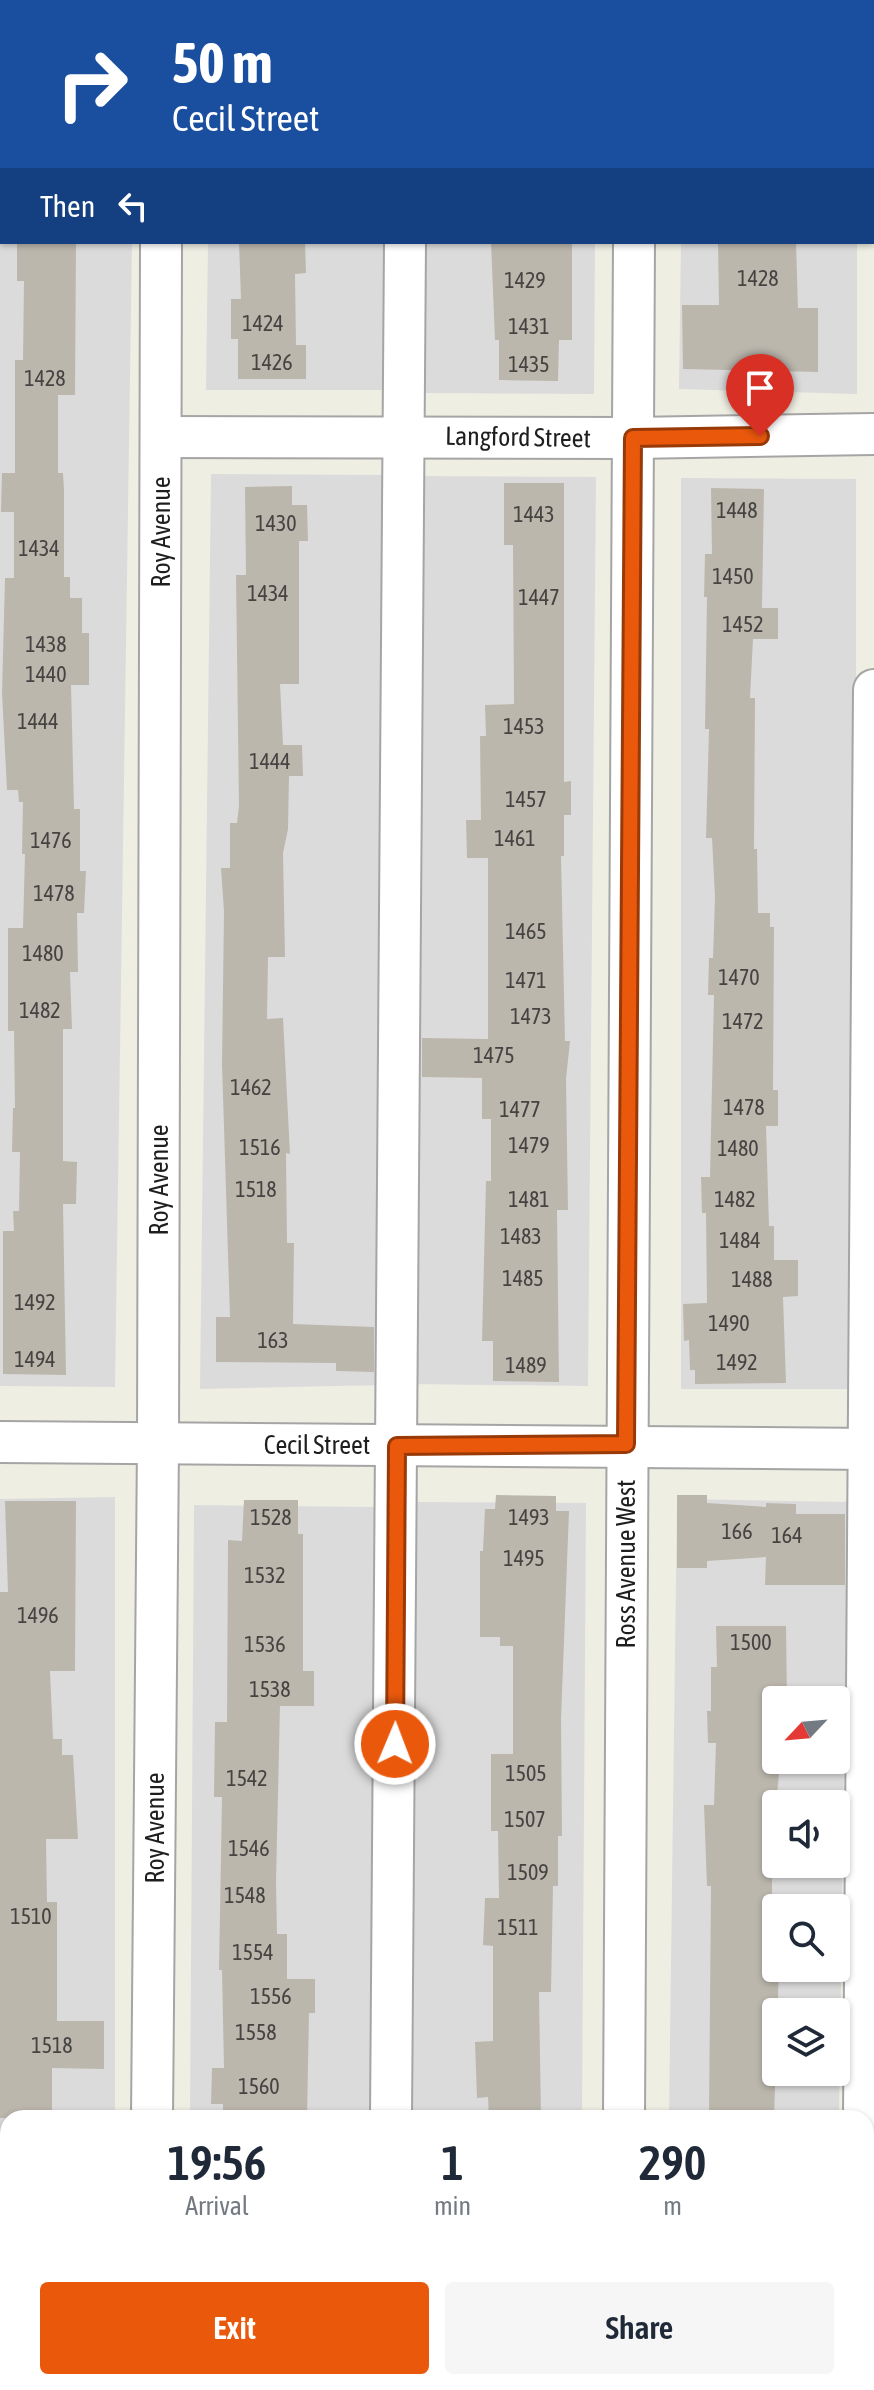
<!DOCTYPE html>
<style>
:root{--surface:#fff;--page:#f6f6f7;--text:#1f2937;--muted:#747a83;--accent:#ea580c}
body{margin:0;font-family:"Asap Condensed",sans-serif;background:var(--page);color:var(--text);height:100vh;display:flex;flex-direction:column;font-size:30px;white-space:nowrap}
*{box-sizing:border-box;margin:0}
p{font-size:26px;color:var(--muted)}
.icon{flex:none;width:44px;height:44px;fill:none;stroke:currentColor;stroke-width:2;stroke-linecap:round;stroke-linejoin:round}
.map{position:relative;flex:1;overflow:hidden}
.sheet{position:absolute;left:0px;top:2110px;width:874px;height:280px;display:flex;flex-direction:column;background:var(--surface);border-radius:24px 24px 0 0;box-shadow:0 2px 6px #0004}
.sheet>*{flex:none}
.banner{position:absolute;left:0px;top:0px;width:874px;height:244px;box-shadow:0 2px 6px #0004;background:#1a4fa0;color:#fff;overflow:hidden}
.needle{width:52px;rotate:244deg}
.controls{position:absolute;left:762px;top:1686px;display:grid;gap:16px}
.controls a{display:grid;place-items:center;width:88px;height:88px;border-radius:8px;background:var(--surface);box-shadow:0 2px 6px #0004;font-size:40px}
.pin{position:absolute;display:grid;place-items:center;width:68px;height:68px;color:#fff;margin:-82px -34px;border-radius:50% 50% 50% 0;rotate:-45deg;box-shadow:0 0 8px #0007}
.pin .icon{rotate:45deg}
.me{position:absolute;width:88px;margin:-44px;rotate:1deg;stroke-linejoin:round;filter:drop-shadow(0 0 6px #0008)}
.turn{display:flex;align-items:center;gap:28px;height:168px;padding:0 40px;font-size:36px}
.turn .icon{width:104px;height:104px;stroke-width:2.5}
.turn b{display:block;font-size:56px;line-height:68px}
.then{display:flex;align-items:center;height:76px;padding:0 40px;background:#0003;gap:16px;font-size:30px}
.eta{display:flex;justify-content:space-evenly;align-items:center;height:136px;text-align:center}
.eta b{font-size:48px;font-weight:600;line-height:56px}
.cta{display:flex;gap:16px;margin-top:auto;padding:16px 40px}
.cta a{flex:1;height:92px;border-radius:8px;background:var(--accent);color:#fff;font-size:32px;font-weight:600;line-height:92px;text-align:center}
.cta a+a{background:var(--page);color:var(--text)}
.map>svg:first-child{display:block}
.residential{fill:#dcdbdb;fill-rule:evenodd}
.building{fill:#bcb7ad}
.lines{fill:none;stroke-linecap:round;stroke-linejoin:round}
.minor-casing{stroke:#a5a5a5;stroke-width:44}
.minor{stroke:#fff;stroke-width:40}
.route-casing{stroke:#983908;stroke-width:20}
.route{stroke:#ea580c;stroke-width:14}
.labels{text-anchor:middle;stroke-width:6;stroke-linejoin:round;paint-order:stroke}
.number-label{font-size:22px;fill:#464442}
.street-label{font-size:26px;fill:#1e1e1e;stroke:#fff}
</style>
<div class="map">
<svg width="874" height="2390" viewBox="0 0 874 2390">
<rect width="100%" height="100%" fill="#efeee3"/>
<g class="residential">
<path d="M 0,0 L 135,0 L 135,2 L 2,2 L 0,64 Z"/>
<rect x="211" y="0" width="173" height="2"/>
<path d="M 420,0 L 596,0 L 420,2 Z"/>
<rect x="684" y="0" width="174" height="2"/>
<path d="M 0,167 L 2,242 L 132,242 L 115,1387 L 0,1386 Z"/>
<path d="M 208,242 L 383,242 L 383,390 L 206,390 Z"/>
<path d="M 417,242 L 595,242 L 594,394 L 415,393 Z"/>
<path d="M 681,242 L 857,242 L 857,394 L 679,389 Z"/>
<path d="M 211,474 L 387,475 L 385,1385 L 200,1389 Z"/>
<path d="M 414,476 L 596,477 L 588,1386 L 406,1384 Z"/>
<path d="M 681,478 L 856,479 L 856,1389 L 681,1389 Z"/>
<path d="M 115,1497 L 115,2118 L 8,2118 L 8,2382 L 116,2382 L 116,2390 L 0,2390 L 0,1499 Z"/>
<path d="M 677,1499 L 848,1502 L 839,2118 L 669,2118 ZM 776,1700 L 836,1700 L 836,1760 L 776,1760 ZM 776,1804 L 836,1804 L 836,1864 L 776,1864 ZM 776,1908 L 836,1908 L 836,1968 L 776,1968 ZM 776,2012 L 836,2012 L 836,2072 L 776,2072 Z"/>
<path d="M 406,1502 L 586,1503 L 582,2118 L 401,2118 Z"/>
<path d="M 194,1505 L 375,1507 L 372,2118 L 190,2118 Z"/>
<rect x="189" y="2382" width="181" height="8"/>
<rect x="399" y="2382" width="181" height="8"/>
<rect x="665" y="2382" width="170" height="8"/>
</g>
<g class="building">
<path d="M 17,242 L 76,242 L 75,395 L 58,395 L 58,473 L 63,473 L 64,490 L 64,577 L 70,577 L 70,598 L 82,598 L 82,633 L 89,633 L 89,685 L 71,685 L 74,809 L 80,809 L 80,871 L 86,871 L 84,913 L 77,913 L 78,972 L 70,972 L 72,1029 L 63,1029 L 63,1161 L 77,1162 L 76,1204 L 63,1204 L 66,1375 L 3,1374 L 3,1231 L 14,1231 L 13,1211 L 19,1211 L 20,1152 L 12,1152 L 13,1108 L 15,1108 L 14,1031 L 8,1031 L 8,928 L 23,928 L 25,854 L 22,854 L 23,802 L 19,802 L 18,790 L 7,790 L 2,693 L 5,578 L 14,578 L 14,512 L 1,512 L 2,473 L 15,473 L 15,360 L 23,360 L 24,281 L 17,281 Z"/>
<path d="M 239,242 L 305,242 L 306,273 L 295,274 L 296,345 L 306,345 L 306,379 L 238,379 L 238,339 L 231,339 L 231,299 L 241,299 Z"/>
<path d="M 491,242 L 572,242 L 572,340 L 559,340 L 558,381 L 499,380 L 499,340 L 495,340 Z"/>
<path d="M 718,242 L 796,242 L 798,308 L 818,308 L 818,372 L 683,369 L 682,305 L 719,305 Z"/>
<path d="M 504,483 L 564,483 L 564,782 L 571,781 L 571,815 L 564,815 L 564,856 L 561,856 L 565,1041 L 570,1041 L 566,1079 L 568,1210 L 557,1210 L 559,1382 L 493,1381 L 493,1341 L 482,1341 L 486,1181 L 491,1181 L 491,1119 L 482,1119 L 482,1078 L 422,1077 L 422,1038 L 488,1039 L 488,858 L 467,858 L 466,820 L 481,820 L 480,736 L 486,736 L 485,705 L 514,704 L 513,545 L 504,545 Z"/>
<path d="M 292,486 L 292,505 L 307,505 L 308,541 L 299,541 L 299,684 L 280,684 L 283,745 L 302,745 L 303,776 L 289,776 L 288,829 L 283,853 L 285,957 L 268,957 L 267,1019 L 283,1018 L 290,1154 L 286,1153 L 287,1243 L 294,1243 L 293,1324 L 374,1327 L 374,1372 L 336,1371 L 336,1363 L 216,1362 L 216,1317 L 230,1317 L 222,1064 L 224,911 L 221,868 L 230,868 L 230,823 L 237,823 L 239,806 L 236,575 L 246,575 L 245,487 Z"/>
<path d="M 711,488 L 764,489 L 762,608 L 778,608 L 778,639 L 753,639 L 750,698 L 755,698 L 754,849 L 757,849 L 758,913 L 770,913 L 770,927 L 774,927 L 773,1090 L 778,1090 L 778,1126 L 766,1126 L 769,1226 L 774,1226 L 774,1260 L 798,1260 L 798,1296 L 783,1297 L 786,1383 L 695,1384 L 695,1370 L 690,1370 L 689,1340 L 684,1341 L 683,1304 L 707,1303 L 706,1213 L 702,1213 L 701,1177 L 710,1177 L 714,995 L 708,995 L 709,958 L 713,958 L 715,897 L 712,838 L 706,838 L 709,729 L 705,729 L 707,597 L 704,597 L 705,554 L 712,554 Z"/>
<path d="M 496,1495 L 556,1496 L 556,1511 L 569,1511 L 561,1719 L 562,1836 L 558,1836 L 558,1886 L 553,1886 L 551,1992 L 539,1992 L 541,2118 L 489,2118 L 488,2097 L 477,2098 L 475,2042 L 493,2041 L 493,1946 L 483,1945 L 485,1898 L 499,1898 L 498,1831 L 491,1831 L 491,1754 L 513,1754 L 513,1646 L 500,1646 L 500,1637 L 480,1637 L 480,1551 L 483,1551 L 485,1509 L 495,1509 Z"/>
<path d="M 677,1495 L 707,1495 L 707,1503 L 766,1507 L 766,1503 L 796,1504 L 796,1514 L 845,1514 L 845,1585 L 765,1585 L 766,1557 L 707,1561 L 707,1568 L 677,1568 Z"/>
<path d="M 244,1500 L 298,1500 L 298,1534 L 303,1534 L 303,1671 L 314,1671 L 314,1706 L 280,1706 L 276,1882 L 277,1934 L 287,1934 L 287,1979 L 315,1979 L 315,2013 L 309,2013 L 307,2118 L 223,2118 L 223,2104 L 211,2104 L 212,2068 L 224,2068 L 222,1970 L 219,1970 L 222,1797 L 214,1797 L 215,1722 L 227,1722 L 228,1540 L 242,1541 Z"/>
<path d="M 5,1501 L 76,1501 L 75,1671 L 50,1671 L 53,1739 L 62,1739 L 62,1755 L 73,1755 L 78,1839 L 46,1839 L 47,1902 L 57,1902 L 57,2021 L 104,2021 L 104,2069 L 52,2068 L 52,2118 L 0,2118 L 0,1592 L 8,1592 Z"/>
<path d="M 716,1626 L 786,1626 L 787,1700 L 776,1700 L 776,1764 L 780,1764 L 772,1844 L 772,1946 L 776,1946 L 776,1968 L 779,1968 L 774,2118 L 709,2118 L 711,1886 L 707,1886 L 704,1805 L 714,1805 L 716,1743 L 708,1743 L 707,1711 L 711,1711 L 711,1667 L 717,1667 Z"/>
</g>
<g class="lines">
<g class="minor-casing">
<g id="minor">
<path d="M 159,0 L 159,2"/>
<path d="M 405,0 L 405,2"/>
<path d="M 635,2 L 635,0"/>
<path d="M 0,116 L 2,116"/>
<path d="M 162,437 L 633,438 L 874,434"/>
<path d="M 0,1442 L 874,1449"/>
<path d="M 152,2118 L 158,1444 L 161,242"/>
<path d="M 391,2118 L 405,242"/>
<path d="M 624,2118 L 634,242"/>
<path d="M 864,2118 L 874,690"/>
<path d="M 150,2390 L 150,2382"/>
<path d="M 388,2390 L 388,2382"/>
<path d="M 622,2390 L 622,2382"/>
<path d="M 861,2390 L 861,2382"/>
</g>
</g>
<use href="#minor" class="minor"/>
</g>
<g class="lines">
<g class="route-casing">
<path id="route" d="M 395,1744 L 397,1446 L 626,1444 L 633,438 L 760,436"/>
</g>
<use href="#route" class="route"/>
</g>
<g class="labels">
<g class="number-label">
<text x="758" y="286">1428</text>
<text x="525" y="288">1429</text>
<text x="263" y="331">1424</text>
<text x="529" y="334">1431</text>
<text x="272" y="370">1426</text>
<text x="529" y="372">1435</text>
<text x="45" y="386">1428</text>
<text x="737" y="518">1448</text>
<text x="534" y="522">1443</text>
<text x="276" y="531">1430</text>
<text x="39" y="556">1434</text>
<text x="733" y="584">1450</text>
<text x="268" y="601">1434</text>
<text x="539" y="605">1447</text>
<text x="743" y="632">1452</text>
<text x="46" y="652">1438</text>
<text x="46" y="682">1440</text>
<text x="38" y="729">1444</text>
<text x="524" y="734">1453</text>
<text x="270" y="769">1444</text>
<text x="526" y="807">1457</text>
<text x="515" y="846">1461</text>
<text x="51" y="848">1476</text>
<text x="54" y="901">1478</text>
<text x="526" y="939">1465</text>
<text x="43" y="961">1480</text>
<text x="739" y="985">1470</text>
<text x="526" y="988">1471</text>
<text x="40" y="1018">1482</text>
<text x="531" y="1024">1473</text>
<text x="743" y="1029">1472</text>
<text x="494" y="1063">1475</text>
<text x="251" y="1095">1462</text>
<text x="744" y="1115">1478</text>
<text x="520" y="1117">1477</text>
<text x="529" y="1153">1479</text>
<text x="260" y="1155">1516</text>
<text x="738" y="1156">1480</text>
<text x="256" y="1197">1518</text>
<text x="529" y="1207">1481</text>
<text x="735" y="1207">1482</text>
<text x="521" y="1244">1483</text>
<text x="740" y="1248">1484</text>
<text x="523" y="1286">1485</text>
<text x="752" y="1287">1488</text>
<text x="35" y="1310">1492</text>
<text x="729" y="1331">1490</text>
<text x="273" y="1348">163</text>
<text x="35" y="1367">1494</text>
<text x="737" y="1370">1492</text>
<text x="526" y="1373">1489</text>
<text x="271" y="1525">1528</text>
<text x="529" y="1525">1493</text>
<text x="737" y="1539">166</text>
<text x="787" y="1543">164</text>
<text x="524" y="1566">1495</text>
<text x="265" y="1583">1532</text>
<text x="38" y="1623">1496</text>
<text x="751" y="1650">1500</text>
<text x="265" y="1652">1536</text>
<text x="270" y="1697">1538</text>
<text x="526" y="1781">1505</text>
<text x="247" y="1786">1542</text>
<text x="525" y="1827">1507</text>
<text x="249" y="1856">1546</text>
<text x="528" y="1880">1509</text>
<text x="245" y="1903">1548</text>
<text x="31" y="1924">1510</text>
<text x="518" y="1935">1511</text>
<text x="253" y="1960">1554</text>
<text x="271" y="2004">1556</text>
<text x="256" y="2040">1558</text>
<text x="52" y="2053">1518</text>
<text x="259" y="2094">1560</text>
</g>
<g class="street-label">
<text transform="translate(518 437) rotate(1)" y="9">Langford Street</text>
<text transform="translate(161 532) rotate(-90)" y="9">Roy Avenue</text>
<text transform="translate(159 1180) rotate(-90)" y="9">Roy Avenue</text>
<text x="317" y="1454">Cecil Street</text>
<text transform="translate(626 1564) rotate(-90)" y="9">Ross Avenue West</text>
<text transform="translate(155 1828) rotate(-90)" y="9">Roy Avenue</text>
</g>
</g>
</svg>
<div class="controls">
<a><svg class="needle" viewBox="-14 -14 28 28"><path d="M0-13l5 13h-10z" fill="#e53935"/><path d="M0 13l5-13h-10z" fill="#747a83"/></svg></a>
<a><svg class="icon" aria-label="sound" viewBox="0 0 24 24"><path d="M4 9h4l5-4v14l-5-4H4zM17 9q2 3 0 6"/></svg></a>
<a><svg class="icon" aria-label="search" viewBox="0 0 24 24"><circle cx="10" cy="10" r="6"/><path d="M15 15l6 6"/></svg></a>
<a><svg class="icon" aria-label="layers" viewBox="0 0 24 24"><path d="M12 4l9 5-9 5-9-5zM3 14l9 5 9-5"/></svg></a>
</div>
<div class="pin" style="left:760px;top:436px;background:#d93025"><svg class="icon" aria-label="arrive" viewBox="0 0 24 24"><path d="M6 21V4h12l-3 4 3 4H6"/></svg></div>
<svg class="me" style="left:395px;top:1744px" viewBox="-20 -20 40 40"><circle r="17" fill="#ea580c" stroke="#fff" stroke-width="3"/><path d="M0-11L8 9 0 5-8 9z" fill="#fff"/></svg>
<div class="banner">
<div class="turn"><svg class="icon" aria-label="right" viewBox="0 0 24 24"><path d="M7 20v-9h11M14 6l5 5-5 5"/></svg><div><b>50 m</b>Cecil Street</div></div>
<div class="then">Then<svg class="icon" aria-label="left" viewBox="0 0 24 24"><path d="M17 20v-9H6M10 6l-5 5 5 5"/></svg></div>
</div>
<section class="sheet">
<div class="eta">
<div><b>19:56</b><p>Arrival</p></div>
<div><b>1</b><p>min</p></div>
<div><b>290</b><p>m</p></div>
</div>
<div class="cta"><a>Exit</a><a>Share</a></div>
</section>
</div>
